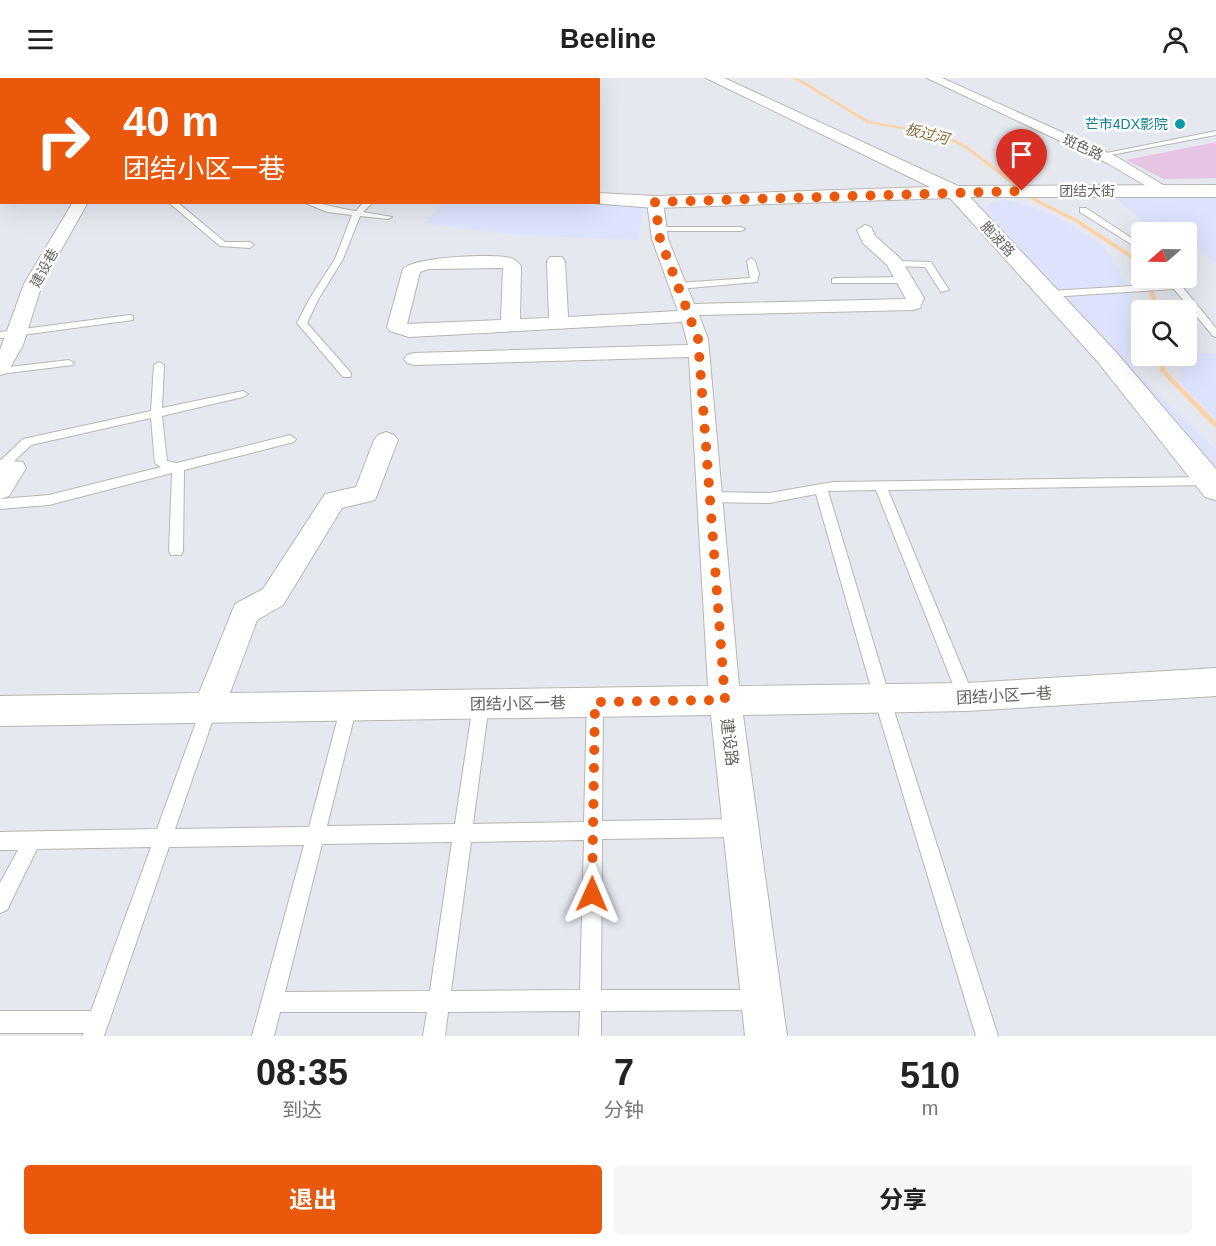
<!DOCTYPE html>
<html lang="zh">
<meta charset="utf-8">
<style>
:root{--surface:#fff;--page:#f6f6f6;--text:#222;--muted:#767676;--accent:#ea580c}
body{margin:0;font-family:Helvetica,"Noto Sans SC",sans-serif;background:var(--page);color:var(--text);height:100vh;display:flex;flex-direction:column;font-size:22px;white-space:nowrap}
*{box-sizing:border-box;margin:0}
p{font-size:20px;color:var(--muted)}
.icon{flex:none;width:33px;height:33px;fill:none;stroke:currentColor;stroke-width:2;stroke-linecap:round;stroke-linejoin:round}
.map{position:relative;height:958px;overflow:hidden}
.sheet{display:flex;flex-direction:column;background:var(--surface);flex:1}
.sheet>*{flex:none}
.hud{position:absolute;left:0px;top:0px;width:600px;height:126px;box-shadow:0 6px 24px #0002;background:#ea580c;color:#fff;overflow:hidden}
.needle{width:39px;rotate:250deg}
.fabs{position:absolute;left:1131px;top:144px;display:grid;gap:12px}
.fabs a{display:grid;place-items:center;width:66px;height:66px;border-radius:6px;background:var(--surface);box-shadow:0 6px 24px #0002;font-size:30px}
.pin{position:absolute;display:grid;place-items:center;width:51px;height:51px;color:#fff;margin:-62px -26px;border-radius:50% 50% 50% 0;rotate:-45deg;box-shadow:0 0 6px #0007}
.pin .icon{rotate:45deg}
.me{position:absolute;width:66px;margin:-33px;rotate:1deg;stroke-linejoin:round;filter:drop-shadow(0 0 4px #0008)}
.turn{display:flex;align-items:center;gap:21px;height:126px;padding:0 24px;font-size:27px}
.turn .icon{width:78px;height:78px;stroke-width:2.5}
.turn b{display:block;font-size:42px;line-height:51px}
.eta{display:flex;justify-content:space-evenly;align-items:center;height:102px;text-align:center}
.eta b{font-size:36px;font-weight:700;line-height:42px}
.cta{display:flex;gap:12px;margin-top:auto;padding:12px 24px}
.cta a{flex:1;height:69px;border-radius:6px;background:var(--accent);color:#fff;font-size:24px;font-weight:700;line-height:69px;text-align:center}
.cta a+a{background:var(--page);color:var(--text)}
header{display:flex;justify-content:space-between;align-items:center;height:78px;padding:0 24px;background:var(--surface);font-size:27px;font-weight:700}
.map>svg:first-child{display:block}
.commercial{fill:#dee3fd}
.green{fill:#e7c3e4}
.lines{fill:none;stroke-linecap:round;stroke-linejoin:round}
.stream{fill:#fed3a8;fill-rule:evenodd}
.lane-casing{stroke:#b8b6b1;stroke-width:2}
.street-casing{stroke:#b8b6b1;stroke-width:2}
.secondary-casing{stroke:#b9b6b0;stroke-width:2}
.lane{fill:#fff;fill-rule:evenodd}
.street{fill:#fff;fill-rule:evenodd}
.secondary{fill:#fff;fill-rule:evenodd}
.route{stroke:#ea580c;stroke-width:10;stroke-dasharray:0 18}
.culture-dot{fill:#0f9aa8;stroke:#fff;stroke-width:2}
.labels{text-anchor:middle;stroke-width:5;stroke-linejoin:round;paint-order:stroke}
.far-culture-label{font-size:14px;fill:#0d838f;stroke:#fff;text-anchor:end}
.far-street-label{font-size:14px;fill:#66635e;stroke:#fff}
.far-water-label{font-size:15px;font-style:italic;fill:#8d6938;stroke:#fff}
.street-label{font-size:16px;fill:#66635e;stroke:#fff}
</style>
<header><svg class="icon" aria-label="menu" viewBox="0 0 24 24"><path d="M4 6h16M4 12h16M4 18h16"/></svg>Beeline<svg class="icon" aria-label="person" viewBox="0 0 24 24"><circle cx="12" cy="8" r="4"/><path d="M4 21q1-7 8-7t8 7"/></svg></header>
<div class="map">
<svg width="1216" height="958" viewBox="0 0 1216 958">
<rect width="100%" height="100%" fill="#e6e8f0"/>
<g class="commercial">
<path d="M 1115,119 L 1216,119 L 1216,186 L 1187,162 L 1186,154 L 1177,154 L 1164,144 L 1144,145 Z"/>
<path d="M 1006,122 L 1031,128 L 1061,141 L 1101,166 L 1114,182 L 1139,235 L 1133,281 L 1135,293 L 1216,372 L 1216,403 L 985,129 L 991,125 Z"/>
<path d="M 523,124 L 643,128 L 638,162 L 518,157 L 425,145 L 443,125 Z"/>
<path d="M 1187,274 L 1216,276 L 1216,341 L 1182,308 L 1180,278 L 1186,278 Z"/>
</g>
<path class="green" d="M 1216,64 L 1216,100 L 1164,101 L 1126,82 Z"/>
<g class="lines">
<g class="stream">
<path d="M 790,0 L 800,1 L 869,43 L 943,56 L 967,68 L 1039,122 L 1079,142 L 1131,176 L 1142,188 L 1142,192 L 1127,178 L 1075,144 L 1035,124 L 965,70 L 941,58 L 867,45 L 798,3 Z"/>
<path d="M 1145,200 L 1149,200 L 1160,232 L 1155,232 Z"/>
<path d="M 1159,278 L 1164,278 L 1165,292 L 1216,344 L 1216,350 L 1214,349 L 1160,293 Z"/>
</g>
<g class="lane-casing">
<g id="lane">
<rect x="0" y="12" width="2" height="4"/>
<path d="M 1216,53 L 1216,57 L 1100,79 L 1097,77 Z"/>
<path d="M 168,124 L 177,124 L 225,164 L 250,164 L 254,167 L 250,170 L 220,168 Z"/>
<path d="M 303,124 C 321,124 338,131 356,133 L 364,124 L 373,124 L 363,134 L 392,139 L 388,141 L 360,138 L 343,181 L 319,220 L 307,245 L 351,295 L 351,299 L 343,299 L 297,245 L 310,220 L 335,181 L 352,137 L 327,134 Z"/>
<path d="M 1080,130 L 1086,130 L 1142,167 L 1142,173 L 1080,134 Z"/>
<path d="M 655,149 L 741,149 L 745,151 L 741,153 L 658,153 L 654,151 Z"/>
<path d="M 751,180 L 755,183 L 759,196 L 757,204 L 678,211 L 673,208 L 678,205 L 750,200 L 747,183 Z"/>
<path d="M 896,183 L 931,184 L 949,212 L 941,214 L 925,189 L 893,188 L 892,186 Z"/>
<path d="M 1186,199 L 1194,207 L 1183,210 L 1216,250 L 1216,259 L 1213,258 L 1174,211 L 1050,219 L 1045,216 L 1050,213 L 1182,205 L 1178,200 Z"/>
<path d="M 835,200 L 905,199 L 910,202 L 905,205 L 832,205 L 832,201 Z"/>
<path d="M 130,237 L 133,238 L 133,242 L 0,260 L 0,254 Z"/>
<path d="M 69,282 L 74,285 L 73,287 L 0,296 L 0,290 Z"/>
<path d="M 159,284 L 164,287 L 162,330 L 243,313 L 248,316 L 243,319 L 162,338 L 167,383 L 177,385 L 290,357 L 296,361 L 294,364 L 184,392 L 183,473 L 181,477 L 171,477 L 169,473 L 172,395 L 49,427 L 0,431 L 0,421 L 49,417 L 161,389 L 155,385 L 151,340 L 31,367 L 4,393 L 0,394 L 0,383 L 23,361 L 151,333 L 154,287 Z"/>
<path d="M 1210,399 L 1216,403 L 1210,407 L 888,412 L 974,619 L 972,624 L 966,626 L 960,624 L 958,619 L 876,412 L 828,413 L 890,620 L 998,958 L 976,958 L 874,620 L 816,416 L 769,425 L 710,424 L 704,419 L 710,414 L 769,415 L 833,404 Z"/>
<path d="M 595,617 L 601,619 L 603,624 L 602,743 L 739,741 L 745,744 L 748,750 L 745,756 L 739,759 L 602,761 L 601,912 L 758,912 L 765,915 L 768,922 L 765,929 L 758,932 L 601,933 L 601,958 L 579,958 L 580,933 L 448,934 L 445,958 L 423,958 L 427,934 L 280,934 L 274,958 L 252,958 L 304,767 L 169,769 L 104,958 L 82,958 L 84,955 L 0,955 L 0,933 L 91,933 L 151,769 L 37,771 L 7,832 L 0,835 L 0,805 L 18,772 L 0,772 L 0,754 L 157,751 L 203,625 L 209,623 L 215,625 L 217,630 L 175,751 L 309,749 L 341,628 L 343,623 L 349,621 L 355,623 L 357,628 L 327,748 L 455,746 L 473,626 L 475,621 L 481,619 L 487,621 L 489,626 L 473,746 L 584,744 L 587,624 L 589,619 ZM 584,762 L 580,912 L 451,913 L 471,764 ZM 452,764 L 430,913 L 285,914 L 322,766 Z"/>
</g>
</g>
<g class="street-casing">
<g id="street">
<path d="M 92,0 L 105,0 L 91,2 Z"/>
<path d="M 326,0 L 338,0 L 325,2 Z"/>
<path d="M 927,0 L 942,0 L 1117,79 L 1173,113 L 1170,116 L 1160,116 L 1107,85 Z"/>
<path d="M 655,119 L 663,124 L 668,161 L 694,226 L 906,221 L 887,187 L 863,165 L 857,152 L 865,147 L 871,149 L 876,159 L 900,180 L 924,220 L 920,230 L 913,232 L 699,237 L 708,261 L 739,608 L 966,605 L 1216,590 L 1216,618 L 966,633 L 743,637 L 787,958 L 745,958 L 711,637 L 0,648 L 0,618 L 199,615 L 235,526 L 263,511 L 325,416 L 356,409 L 374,362 L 378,357 L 386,354 L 394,357 L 398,362 L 375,422 L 342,430 L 283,527 L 257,542 L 230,615 L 708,608 L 689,279 L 414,287 L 407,285 L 404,281 L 407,277 L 414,275 L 688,267 L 682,244 L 409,259 L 390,253 L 387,249 L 403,191 C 412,179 495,175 510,180 C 515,181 518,184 521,188 L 520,241 L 549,240 L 547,183 L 550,179 L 562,179 L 565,183 L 568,239 L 678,233 L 652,161 L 647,124 ZM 503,190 L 501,242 L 407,246 L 420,194 L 429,191 Z"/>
<path d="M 73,124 L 88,124 L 42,206 L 23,267 L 7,295 L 0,297 L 0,272 L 24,206 Z"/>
<path d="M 0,382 L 23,384 L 26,390 L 9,418 L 0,421 Z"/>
</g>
</g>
<g class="secondary-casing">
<g id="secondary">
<path d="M 706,0 L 724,0 L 958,108 L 1216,107 L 1216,119 L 970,119 L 1115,273 L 1216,391 L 1216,422 L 1205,419 L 1097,283 L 950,120 L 655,130 L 591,125 L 598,124 L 598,115 L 655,118 L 930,109 Z"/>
<rect x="0" y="61" width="2" height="10"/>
</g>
</g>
<use href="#lane" class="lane"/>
<use href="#street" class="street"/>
<use href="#secondary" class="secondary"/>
</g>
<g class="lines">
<path class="route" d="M 592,816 L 595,624 L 725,622 L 698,261 L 660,161 L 655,124 L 1022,113"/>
</g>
<circle class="culture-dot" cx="1180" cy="46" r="6"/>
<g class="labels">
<g class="far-culture-label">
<text x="1168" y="51">芒市4DX影院</text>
</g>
<g class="far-street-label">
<text transform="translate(1083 69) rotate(25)" y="5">斑色路</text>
<text x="1087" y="118">团结大街</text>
<text transform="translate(998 161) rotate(47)" y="5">胞波路</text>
<text transform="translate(44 190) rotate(-61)" y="5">建设巷</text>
</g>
<g class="far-water-label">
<text transform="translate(927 56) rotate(14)" y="5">板过河</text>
</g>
<g class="street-label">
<text transform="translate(1004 617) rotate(-3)" y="6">团结小区一巷</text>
<text transform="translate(518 625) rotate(-1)" y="6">团结小区一巷</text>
<text transform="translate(730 664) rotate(83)" y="6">建设路</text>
</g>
</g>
</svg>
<div class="fabs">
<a><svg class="needle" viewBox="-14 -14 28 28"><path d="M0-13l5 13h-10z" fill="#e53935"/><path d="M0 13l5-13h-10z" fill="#767676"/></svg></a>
<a><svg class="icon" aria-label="search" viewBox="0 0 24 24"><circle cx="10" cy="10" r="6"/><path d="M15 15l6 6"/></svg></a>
</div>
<div class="pin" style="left:1022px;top:113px;background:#d93025"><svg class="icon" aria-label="arrive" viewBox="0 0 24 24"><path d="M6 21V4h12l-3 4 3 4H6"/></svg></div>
<svg class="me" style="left:592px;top:816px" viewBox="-20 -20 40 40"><path d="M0-17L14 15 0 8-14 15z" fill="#ea580c" stroke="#fff" stroke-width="4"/></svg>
<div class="hud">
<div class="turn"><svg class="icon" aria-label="right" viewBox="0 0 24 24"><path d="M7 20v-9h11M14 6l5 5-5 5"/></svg><div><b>40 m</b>团结小区一巷</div></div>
</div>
</div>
<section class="sheet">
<div class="eta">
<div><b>08:35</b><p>到达</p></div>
<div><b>7</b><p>分钟</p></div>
<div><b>510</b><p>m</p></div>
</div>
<div class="cta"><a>退出</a><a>分享</a></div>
</section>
